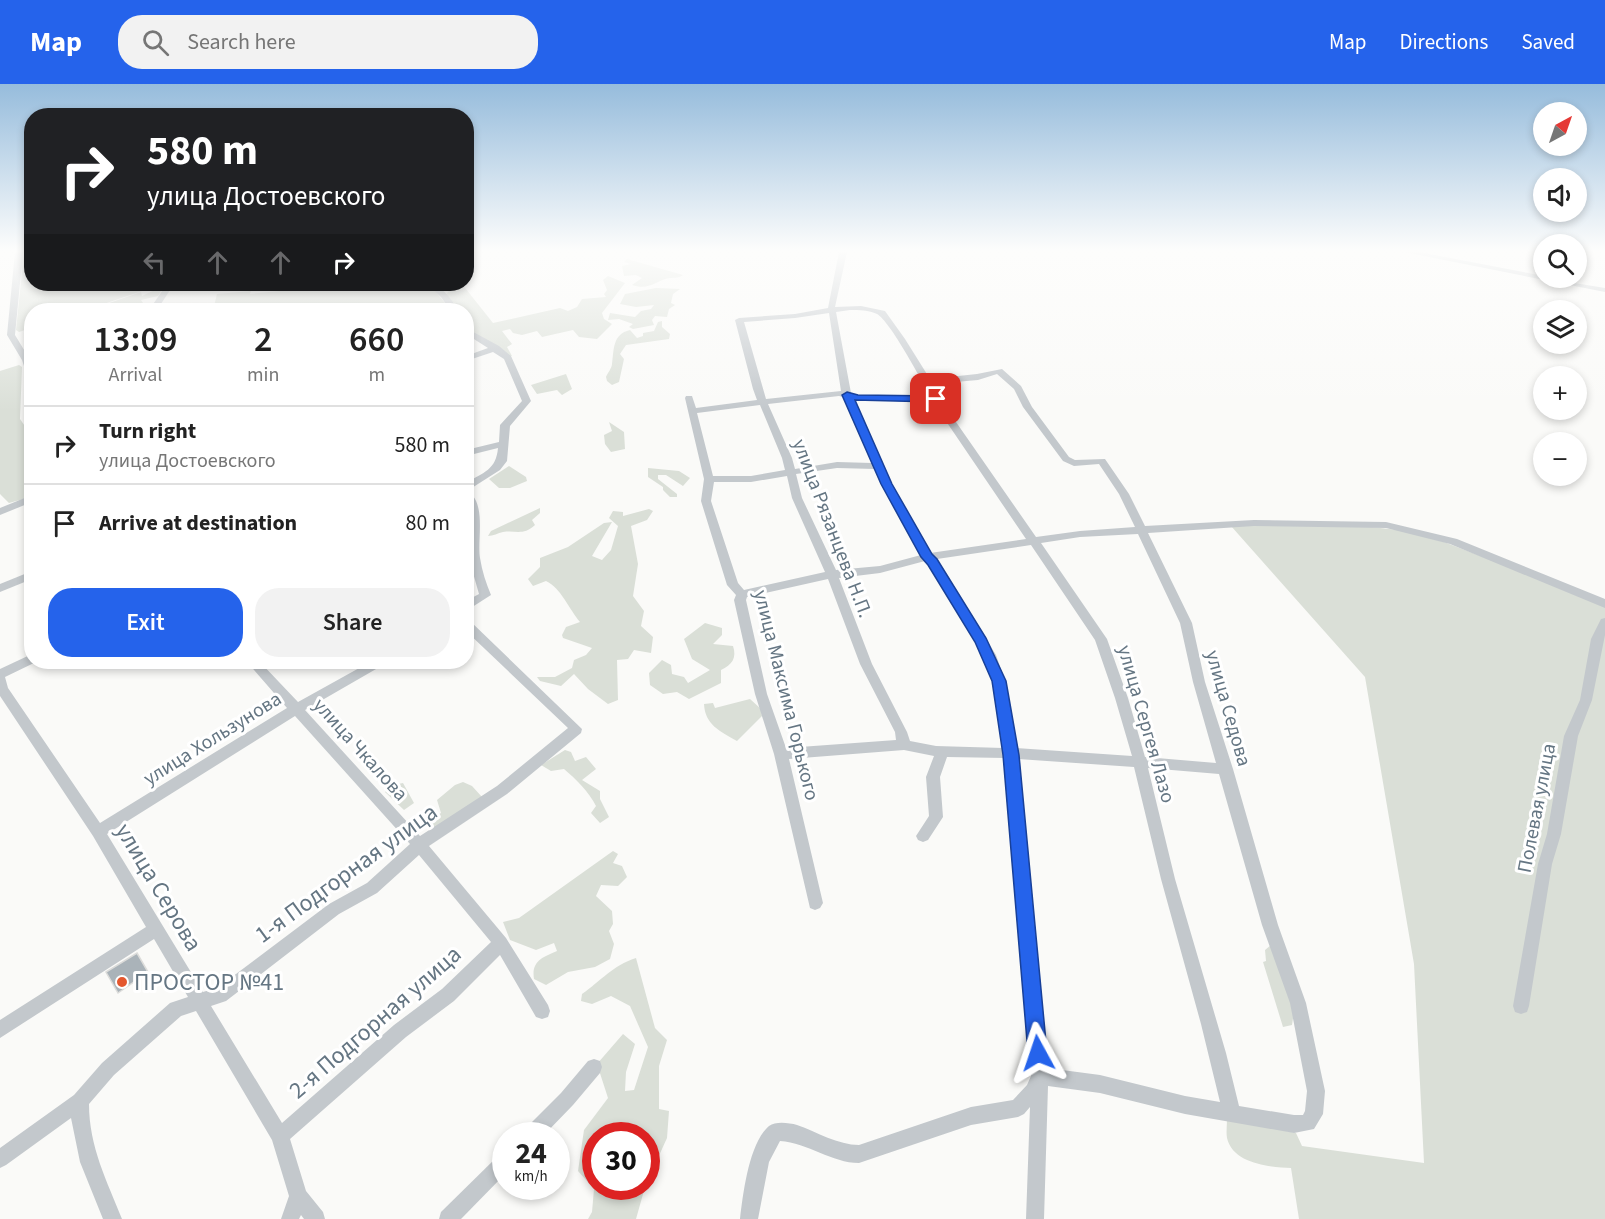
<!DOCTYPE html>
<meta charset="utf-8">
<style>
:root{--surface:#fff;--page:#f2f2f2;--text:#222;--muted:#767676;--line:#e0e0e0;--accent:#2563eb}
body{margin:0;font-family:"Source Sans 3",sans-serif;background:var(--page);color:var(--text);height:100vh;display:flex;flex-direction:column;font-size:22px;white-space:nowrap}
*{box-sizing:border-box;margin:0}
p{font-size:20px;color:var(--muted)}
.icon{flex:none;width:33px;height:33px;fill:none;stroke:currentColor;stroke-width:2;stroke-linecap:round;stroke-linejoin:round}
.map{position:relative;flex:1;overflow:hidden}
.panel{position:absolute;left:24px;top:219px;width:450px;height:366px;display:flex;flex-direction:column;background:var(--surface);border-radius:24px;box-shadow:0 3px 9px #0003}
.panel>*{flex:none}
.hud{position:absolute;left:24px;top:24px;width:450px;height:183px;border-radius:24px;box-shadow:0 3px 9px #0003;background:#202124;color:#fff;overflow:hidden}
.needle{width:39px;rotate:40deg}
.buttons{position:absolute;left:1533px;top:18px;display:grid;gap:12px}
.buttons a{display:grid;place-items:center;width:54px;height:54px;border-radius:50%;background:var(--surface);box-shadow:0 3px 9px #0003;font-size:30px}
.speed{position:absolute;left:492px;top:1038px;display:flex;gap:12px;font-size:30px;font-weight:700;text-align:center}
.speed>*{display:grid;place-content:center;width:78px;height:78px;border-radius:50%;background:var(--surface);box-shadow:0 3px 9px #0003;line-height:1}
.speed small{font-size:15px;font-weight:400}
.speed .limit{border:9px solid #d22;background:#fff;color:#111}
.pin{position:absolute;display:grid;place-items:center;width:51px;height:51px;color:#fff;margin:-26px;border-radius:12px;box-shadow:0 3px 9px #0006}
.me{position:absolute;width:66px;margin:-33px;rotate:355deg;stroke-linejoin:round;filter:drop-shadow(0 0 4px #0008)}
.turn{display:flex;align-items:center;gap:21px;height:126px;padding:0 24px;font-size:27px}
.turn .icon{width:78px;height:78px;stroke-width:2.5}
.turn b{display:block;font-size:42px;line-height:51px}
.lanes{display:flex;align-items:center;height:57px;padding:0 24px;background:#0003;justify-content:center;gap:30px;direction:ltr}
.lanes .off{opacity:.35}
.eta{display:flex;justify-content:space-evenly;align-items:center;height:102px;text-align:center}
.eta b{font-size:36px;font-weight:600;line-height:42px}
.cta{display:flex;gap:12px;margin-top:auto;padding:12px 24px}
.cta a{flex:1;height:69px;border-radius:24px;background:var(--accent);color:#fff;font-size:24px;font-weight:600;line-height:69px;text-align:center}
.cta a+a{background:var(--page);color:var(--text)}
ul{padding:0;list-style:none}
li{display:flex;align-items:center;gap:18px;height:78px;padding:0 24px;border-top:2px solid var(--line)}
li div{flex:1}
li b{display:block;font-size:22px}
li em{font-style:normal}
header{display:flex;align-items:center;gap:36px;box-sizing:border-box;height:84px;padding:0 30px;background:var(--accent);color:#fff}
header strong{font-size:28px}
nav{display:flex;gap:33px;margin-inline-start:auto;font-size:21px}
.search{width:420px;height:54px;background:var(--page);display:flex;align-items:center;gap:15px;box-sizing:border-box;padding:0 21px;border-radius:24px;color:var(--muted);font-size:22px}
.map>svg:first-child{display:block}
.green{fill:#dadfd7}
.building{fill:#aab3b9;stroke:#dcdcda;stroke-width:1.5}
.lines{fill:none;stroke-linecap:round;stroke-linejoin:round}
.street{fill:#c3c8cc;fill-rule:evenodd}
.route{fill:#2563eb;stroke:#184099;stroke-width:1.5}
.poi-dot{fill:#e4572e;stroke:#fff;stroke-width:2}
.labels{text-anchor:middle;stroke-width:6;stroke-linejoin:round;paint-order:stroke}
.street-label{font-size:20px;fill:#657683;stroke:#fff}
.near-street-label{font-size:24px;fill:#657683;stroke:#fff}
.near-poi-label{font-size:24px;fill:#657683;stroke:#fff;text-anchor:start}
</style>
<header>
<strong>Map</strong>
<div class="search"><svg class="icon" aria-label="search" viewBox="0 0 24 24"><circle cx="10" cy="10" r="6"/><path d="M15 15l6 6"/></svg>Search here</div>
<nav><a>Map</a><a>Directions</a><a>Saved</a></nav>
</header>
<div class="map">
<svg width="1605" height="1135" viewBox="0 0 1605 1135">
<rect width="100%" height="100%" fill="#fafaf8"/>
<g class="green">
<path d="M 24,168 L 31,168 L 32,200 L 148,200 L 148,205 L 86,226 L 32,226 L 31,244 L 19,248 L 16,246 Z"/>
<path d="M 627,175 L 683,191 C 677,195 676,193 670,194 C 656,196 650,207 632,201 L 642,194 L 636,191 L 624,192 L 622,182 L 631,180 L 624,178 Z"/>
<path d="M 608,192 L 625,199 L 602,229 L 604,235 L 612,240 L 597,255 L 579,253 L 573,246 L 542,253 L 537,247 L 522,251 L 513,249 L 510,245 L 502,247 L 512,260 L 507,263 L 512,272 L 509,272 C 500,263 469,249 467,241 C 465,238 467,231 466,226 L 456,226 L 446,211 L 453,201 L 462,200 L 493,239 L 560,224 L 568,227 L 577,223 L 582,215 L 606,213 L 604,210 L 607,206 L 603,196 Z"/>
<path d="M 349,200 L 429,200 L 451,226 L 343,226 L 302,219 L 214,222 L 217,210 L 251,207 L 250,210 Z"/>
<path d="M 165,201 L 158,212 L 141,216 L 143,219 L 130,222 L 120,219 L 118,223 L 120,226 L 89,226 L 141,208 L 142,212 Z"/>
<path d="M 656,204 L 680,205 L 673,210 L 671,219 L 675,221 L 669,225 L 667,233 L 655,232 L 652,236 L 654,241 L 633,245 L 629,243 L 633,240 L 619,235 L 608,236 L 610,229 L 635,233 L 641,227 L 651,225 L 654,221 L 636,223 L 620,220 L 625,210 Z"/>
<path d="M 302,221 L 330,226 L 199,226 L 201,225 Z"/>
<path d="M 662,237 L 662,243 L 670,250 L 669,255 L 626,261 L 620,270 L 624,275 L 619,298 L 612,301 L 607,297 L 606,293 C 607,290 612,284 612,280 C 614,267 612,250 630,246 L 637,254 L 643,252 L 643,249 L 654,247 L 658,238 Z"/>
<path d="M 19,281 L 22,283 L 20,335 L 31,351 L 31,413 L 9,419 L 0,410 L 0,287 Z"/>
<path d="M 566,290 L 572,305 L 562,311 L 557,306 L 537,310 L 531,301 Z"/>
<path d="M 609,338 L 624,348 L 625,365 L 611,368 L 605,360 L 604,351 L 612,347 Z"/>
<path d="M 509,382 L 526,393 L 527,397 L 510,404 L 499,404 L 489,395 Z"/>
<path d="M 648,384 L 679,387 L 690,394 L 683,402 L 666,391 L 658,391 L 658,395 L 677,410 L 677,413 L 670,413 L 663,406 L 663,403 L 648,393 Z"/>
<path d="M 540,424 L 540,429 L 532,436 L 535,441 C 523,452 516,446 503,448 C 498,449 493,452 488,452 L 491,447 Z"/>
<path d="M 649,425 L 653,427 L 647,436 L 631,442 L 638,480 L 633,512 L 644,527 L 641,542 L 653,553 L 651,569 L 634,566 L 628,575 L 617,576 L 618,616 L 608,620 L 588,605 L 574,590 L 561,602 L 540,597 L 537,593 L 555,593 L 572,584 L 574,576 L 586,571 L 592,564 L 563,554 L 562,551 L 566,543 L 580,538 C 569,525 561,504 546,497 L 533,502 L 528,495 L 540,483 L 540,474 L 568,463 L 604,439 L 612,438 L 592,472 L 602,476 L 611,466 L 618,442 L 609,434 L 613,427 L 623,428 L 623,432 Z"/>
<path d="M 1327,438 L 1398,446 L 1444,458 L 1605,520 L 1605,1135 L 1299,1135 L 1291,1084 C 1270,1083 1233,1080 1227,1054 C 1226,1048 1227,1041 1227,1035 L 1296,1049 L 1302,1062 L 1424,1079 L 1414,880 L 1365,593 L 1231,442 Z"/>
<path d="M 705,539 L 722,544 L 722,551 L 713,560 L 733,562 C 737,574 732,581 721,586 L 721,599 L 689,615 L 677,608 L 663,610 L 650,601 L 649,589 L 662,576 L 671,581 L 672,590 L 684,593 L 688,599 L 710,586 L 692,575 L 684,555 Z"/>
<path d="M 750,615 L 761,625 L 762,632 L 737,657 C 720,647 705,641 704,620 L 713,619 L 715,624 Z"/>
<path d="M 565,666 L 571,668 L 575,677 L 586,673 L 596,685 L 582,696 L 600,707 L 600,715 L 609,733 L 600,739 L 591,729 L 596,722 C 589,708 576,695 564,685 L 551,687 L 541,681 Z"/>
<path d="M 463,698 L 472,702 L 482,713 L 433,746 L 427,737 L 441,729 L 437,716 L 455,701 Z"/>
<path d="M 403,699 L 414,719 L 404,726 L 385,708 L 393,701 Z"/>
<path d="M 613,767 L 618,770 L 613,779 L 622,782 L 627,793 L 618,802 L 601,801 L 596,812 L 612,827 L 613,840 L 609,847 L 614,860 L 610,875 L 595,883 L 568,888 L 546,901 L 534,895 C 531,877 543,873 557,867 L 554,859 L 536,866 L 510,856 L 503,838 L 519,834 Z"/>
<path d="M 1271,861 L 1295,922 L 1292,941 L 1283,943 L 1263,878 L 1266,877 L 1265,866 Z"/>
<path d="M 636,874 L 655,944 L 667,956 L 659,982 L 659,1025 L 669,1027 L 667,1054 L 647,1098 L 646,1052 L 596,1052 L 596,1102 L 645,1103 L 636,1135 L 588,1135 L 592,1128 L 594,1105 L 578,1087 L 584,1046 L 608,1014 L 597,980 L 623,950 L 635,960 L 626,988 L 625,1007 L 634,1006 L 648,963 L 630,922 L 611,912 L 592,920 L 581,917 L 582,910 C 602,896 612,882 636,874 Z"/>
</g>
<path class="building" d="M 137,869 L 148,888 L 118,909 L 106,888 Z"/>
<g class="lines">
<g class="street">
<path d="M 15,168 L 23,168 L 15,251 L 32,279 L 32,345 L 27,342 L 24,327 L 26,288 L 22,276 L 7,251 Z"/>
<path d="M 839,168 L 847,168 L 835,223 L 861,222 L 885,227 L 905,255 L 930,295 L 977,290 L 1002,285 L 1021,302 L 1032,323 L 1069,373 L 1075,376 L 1105,375 L 1129,410 L 1145,442 L 1254,436 L 1386,438 L 1457,455 L 1605,515 L 1605,524 L 1450,460 L 1386,444 L 1254,442 L 1148,449 L 1192,539 L 1205,598 L 1233,685 L 1278,841 L 1306,919 L 1325,1007 L 1323,1030 L 1314,1045 L 1294,1049 L 1185,1030 L 1100,1009 L 1048,1002 L 1044,1135 L 1026,1135 L 1030,1023 L 1024,1030 L 1018,1033 L 971,1041 L 859,1079 C 832,1079 808,1059 780,1057 L 769,1078 L 758,1135 L 740,1135 C 743,1110 749,1059 769,1042 C 776,1037 789,1039 797,1041 C 817,1048 838,1061 859,1061 L 971,1023 L 1013,1016 L 1027,1001 L 1031,992 L 1005,674 L 947,673 L 940,693 L 943,733 L 928,756 L 923,758 L 918,756 L 916,752 L 929,732 L 926,693 L 934,672 L 904,666 L 789,675 L 823,819 L 820,824 L 815,826 L 810,824 L 774,670 L 755,610 L 734,516 L 736,511 L 727,501 L 701,417 L 704,395 L 685,314 L 686,312 L 692,312 L 696,324 L 757,316 L 753,305 L 735,236 L 739,234 L 795,230 L 828,224 ZM 850,226 C 859,226 869,226 877,230 C 890,237 922,297 930,312 L 858,311 L 851,309 L 836,228 ZM 829,229 L 841,307 L 766,315 L 744,238 L 795,234 ZM 997,290 L 1014,305 L 1023,323 L 1063,377 L 1074,382 L 1099,380 L 1119,410 L 1135,443 L 1080,447 L 1036,453 L 940,315 L 933,300 L 978,296 ZM 839,312 L 843,313 L 872,379 L 837,378 L 795,385 L 792,374 L 768,320 ZM 853,316 L 933,318 L 1026,455 L 930,469 L 891,400 ZM 760,321 L 782,374 L 785,386 L 751,392 L 713,392 L 697,329 ZM 837,384 L 875,385 L 921,471 L 880,482 L 836,486 L 802,414 L 796,390 ZM 787,392 L 792,414 L 825,488 L 744,506 L 738,499 L 711,417 L 714,398 L 751,398 ZM 1138,450 L 1180,539 L 1193,598 L 1216,679 L 1145,673 L 1128,614 L 1107,555 L 1041,459 L 1080,453 ZM 1031,461 L 1095,556 L 1115,614 L 1132,672 L 1016,664 L 1005,597 L 996,571 L 937,475 ZM 925,477 L 929,481 L 984,572 L 993,597 L 1003,664 L 936,662 L 910,657 L 907,648 L 872,580 L 839,494 L 880,489 ZM 828,495 L 860,580 L 895,648 L 896,656 L 786,664 L 767,610 L 746,516 L 747,513 ZM 1018,675 L 1134,683 L 1161,795 L 1201,940 L 1220,1018 L 1185,1012 L 1100,991 L 1047,984 ZM 1148,684 L 1219,690 L 1262,841 L 1290,919 L 1307,1007 L 1305,1027 L 1303,1031 L 1294,1031 L 1239,1022 L 1226,969 L 1175,795 Z"/>
<path d="M 1404,168 L 1419,168 L 1544,192 L 1544,194 L 1605,204 L 1605,208 Z"/>
<path d="M 167,200 L 174,200 L 157,226 L 149,226 Z"/>
<path d="M 427,200 C 442,200 451,215 458,226 L 450,226 L 441,213 Z"/>
<path d="M 466,244 L 499,262 L 511,272 L 531,317 L 510,342 L 507,377 L 500,386 L 467,407 C 487,418 477,455 480,474 C 482,487 486,499 491,511 L 466,527 L 466,517 L 479,510 L 469,475 L 466,399 C 484,388 496,386 498,364 L 466,372 L 466,366 L 499,358 L 500,341 L 522,317 L 504,275 L 493,268 L 466,277 L 466,272 L 488,264 L 466,250 Z"/>
<path d="M 32,411 L 32,418 L 0,431 L 0,424 Z"/>
<path d="M 32,487 L 32,495 L 0,508 L 0,500 Z"/>
<path d="M 1605,534 L 1605,551 L 1592,616 L 1578,652 L 1561,750 L 1552,780 L 1529,922 L 1527,928 L 1521,930 L 1515,928 L 1513,922 L 1538,780 L 1547,750 L 1564,652 L 1580,616 L 1591,555 L 1601,535 Z"/>
<path d="M 466,536 L 470,537 L 582,645 L 581,649 L 507,710 L 429,762 L 506,854 L 548,921 L 550,927 L 548,933 L 542,935 L 536,933 L 500,871 L 454,917 L 406,953 L 290,1055 L 306,1107 L 323,1128 L 325,1135 L 304,1135 L 301,1131 L 299,1135 L 281,1135 L 289,1112 L 272,1056 L 196,927 L 181,932 L 114,991 L 89,1020 C 89,1063 107,1097 122,1135 L 103,1135 L 80,1078 L 71,1034 L 6,1081 L 0,1084 L 0,1064 L 74,1011 L 102,979 L 170,919 L 188,913 L 154,855 L 0,954 L 0,936 L 146,843 L 93,752 L 0,612 L 0,585 L 32,570 L 32,578 L 36,578 L 5,593 L 8,604 L 100,739 L 287,624 L 247,578 L 260,578 L 298,618 L 370,578 L 385,578 L 383,581 L 305,626 L 420,752 L 497,702 L 568,644 L 466,547 ZM 295,632 L 410,760 L 367,799 L 329,820 L 236,890 L 216,904 L 203,908 L 107,750 ZM 419,771 L 491,858 L 442,905 L 394,941 L 282,1039 L 211,922 L 226,917 L 339,830 L 377,809 Z"/>
<path d="M 594,975 L 600,977 L 602,983 L 600,989 L 573,1021 L 543,1052 L 521,1052 L 524,1046 L 561,1009 L 588,977 Z"/>
<path d="M 506,1067 L 506,1089 L 461,1135 L 439,1135 L 441,1128 L 500,1070 Z"/>
</g>
</g>
<linearGradient id="sky" x2="0" y2="1"><stop stop-color="#96bcdc"/><stop offset="0.51" stop-color="#fdfdfc"/><stop offset="1" stop-color="#fdfdfc" stop-opacity="0"/></linearGradient>
<rect width="1605" height="327" fill="url(#sky)"/>
<path class="route" d="M 847,308 L 858,311 L 936,312 L 941,315 L 936,318 L 855,316 L 892,400 L 932,470 L 937,475 L 986,554 L 1006,597 L 1019,671 L 1047,969 L 1044,976 L 1038,978 L 1031,976 L 1028,969 L 1003,671 L 992,597 L 975,558 L 928,481 L 921,473 L 881,400 L 842,311 Z"/>
<circle class="poi-dot" cx="122" cy="898" r="6"/>
<g class="labels">
<g class="street-label">
<text transform="translate(833 444) rotate(69)" y="7">улица Рязанцева Н.П.</text>
<text transform="translate(787 611) rotate(76)" y="7">улица Максима Горького</text>
<text transform="translate(1229 624) rotate(74)" y="7">улица Седова</text>
<text transform="translate(1147 640) rotate(74)" y="7">улица Сергея Лазо</text>
<text transform="translate(212 654) rotate(-32)" y="7">улица Хользунова</text>
<text transform="translate(361 665) rotate(48)" y="7">улица Чкалова</text>
<text transform="translate(1536 724) rotate(-79)" y="7">Полевая улица</text>
</g>
<g class="near-street-label">
<text transform="translate(346 789) rotate(-36)" y="8">1-я Подгорная улица</text>
<text transform="translate(159 803) rotate(59)" y="8">улица Серова</text>
<text transform="translate(375 938) rotate(-41)" y="8">2-я Подгорная улица</text>
</g>
<g class="near-poi-label">
<text x="134" y="906">ПРОСТОР №41</text>
</g>
</g>
</svg>
<div class="buttons">
<a><svg class="needle" viewBox="-14 -14 28 28"><path d="M0-13l5 13h-10z" fill="#e53935"/><path d="M0 13l5-13h-10z" fill="#767676"/></svg></a>
<a><svg class="icon" aria-label="sound" viewBox="0 0 24 24"><path d="M4 9h4l5-4v14l-5-4H4zM17 9q2 3 0 6"/></svg></a>
<a><svg class="icon" aria-label="search" viewBox="0 0 24 24"><circle cx="10" cy="10" r="6"/><path d="M15 15l6 6"/></svg></a>
<a><svg class="icon" aria-label="layers" viewBox="0 0 24 24"><path d="M12 4l9 5-9 5-9-5zM3 14l9 5 9-5"/></svg></a>
<a>+</a>
<a>−</a>
</div>
<div class="speed"><div>24<small>km/h</small></div><div class="limit">30</div></div>
<div class="pin" style="left:936px;top:315px;background:#d93025"><svg class="icon" aria-label="arrive" viewBox="0 0 24 24"><path d="M6 21V4h12l-3 4 3 4H6"/></svg></div>
<svg class="me" style="left:1038px;top:969px" viewBox="-20 -20 40 40"><path d="M0-17L14 15 0 8-14 15z" fill="#2563eb" stroke="#fff" stroke-width="4"/></svg>
<div class="hud">
<div class="turn"><svg class="icon" aria-label="right" viewBox="0 0 24 24"><path d="M7 20v-9h11M14 6l5 5-5 5"/></svg><div><b>580 m</b>улица Достоевского</div></div>
<div class="lanes"><svg class="icon off" aria-label="left" viewBox="0 0 24 24"><path d="M17 20v-9H6M10 6l-5 5 5 5"/></svg><svg class="icon off" aria-label="ahead" viewBox="0 0 24 24"><path d="M12 20V5M6 11l6-6 6 6"/></svg><svg class="icon off" aria-label="ahead" viewBox="0 0 24 24"><path d="M12 20V5M6 11l6-6 6 6"/></svg><svg class="icon" aria-label="right" viewBox="0 0 24 24"><path d="M7 20v-9h11M14 6l5 5-5 5"/></svg></div>
</div>
<section class="panel">
<div class="eta">
<div><b>13:09</b><p>Arrival</p></div>
<div><b>2</b><p>min</p></div>
<div><b>660</b><p>m</p></div>
</div>
<ul>
<li><svg class="icon" aria-label="right" viewBox="0 0 24 24"><path d="M7 20v-9h11M14 6l5 5-5 5"/></svg><div><b>Turn right</b><p>улица Достоевского</p></div><em>580 m</em></li>
<li><svg class="icon" aria-label="arrive" viewBox="0 0 24 24"><path d="M6 21V4h12l-3 4 3 4H6"/></svg><div><b>Arrive at destination</b></div><em>80 m</em></li>
</ul>
<div class="cta"><a>Exit</a><a>Share</a></div>
</section>
</div>
